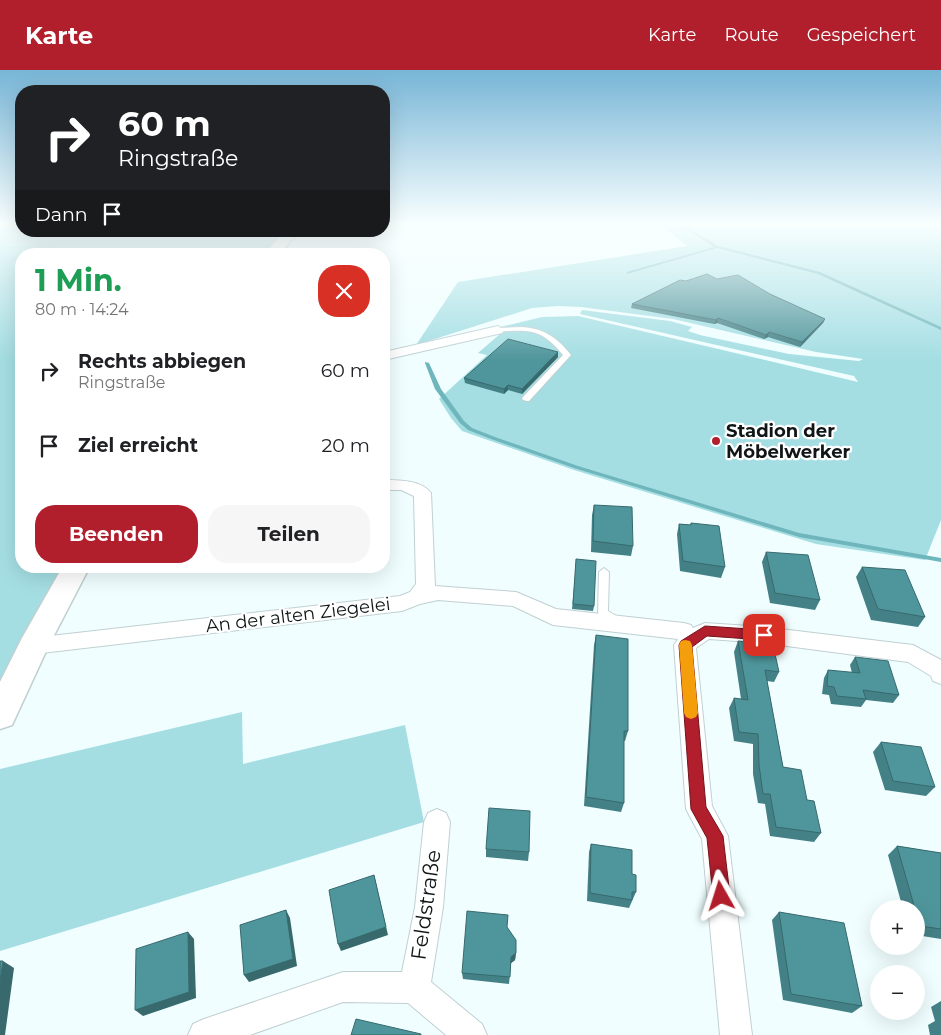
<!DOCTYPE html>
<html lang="de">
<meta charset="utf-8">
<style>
:root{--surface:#fff;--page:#f6f6f6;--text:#202124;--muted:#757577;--accent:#b11e2c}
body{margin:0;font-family:Montserrat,sans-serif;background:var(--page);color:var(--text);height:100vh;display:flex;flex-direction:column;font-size:19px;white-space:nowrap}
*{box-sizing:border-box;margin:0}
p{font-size:16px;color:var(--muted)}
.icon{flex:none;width:28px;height:28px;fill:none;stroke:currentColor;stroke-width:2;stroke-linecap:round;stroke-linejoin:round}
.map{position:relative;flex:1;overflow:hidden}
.drawer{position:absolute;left:15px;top:178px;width:375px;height:325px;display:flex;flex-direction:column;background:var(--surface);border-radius:20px;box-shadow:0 5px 20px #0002}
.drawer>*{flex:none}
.hud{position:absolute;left:15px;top:15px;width:375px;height:152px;border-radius:20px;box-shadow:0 5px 20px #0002;background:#202124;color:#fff;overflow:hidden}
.fabs{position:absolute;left:870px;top:830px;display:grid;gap:10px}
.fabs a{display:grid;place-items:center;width:55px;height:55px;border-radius:50%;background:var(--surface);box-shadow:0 5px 20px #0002;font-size:25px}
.pin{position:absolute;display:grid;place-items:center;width:42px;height:42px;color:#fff;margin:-21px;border-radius:10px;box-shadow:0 2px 8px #0006}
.me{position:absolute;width:55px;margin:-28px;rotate:354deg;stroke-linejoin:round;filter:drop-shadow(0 0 4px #0008)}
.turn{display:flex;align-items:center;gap:18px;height:105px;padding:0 20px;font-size:22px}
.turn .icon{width:65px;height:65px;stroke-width:2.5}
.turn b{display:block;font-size:35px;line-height:42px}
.then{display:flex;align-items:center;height:48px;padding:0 20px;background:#0003;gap:10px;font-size:19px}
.round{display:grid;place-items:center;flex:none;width:52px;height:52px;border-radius:20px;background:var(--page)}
.head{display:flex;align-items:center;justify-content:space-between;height:85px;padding:0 20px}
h1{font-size:30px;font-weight:700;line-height:38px;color:#1e9e55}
.cta{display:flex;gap:10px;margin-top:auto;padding:10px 20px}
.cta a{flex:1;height:58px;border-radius:20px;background:var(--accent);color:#fff;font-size:20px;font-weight:700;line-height:58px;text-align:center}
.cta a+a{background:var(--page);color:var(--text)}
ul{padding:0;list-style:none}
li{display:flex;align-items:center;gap:15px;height:75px;padding:0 20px}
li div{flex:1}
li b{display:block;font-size:19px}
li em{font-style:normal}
header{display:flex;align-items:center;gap:30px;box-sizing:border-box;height:70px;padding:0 25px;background:var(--accent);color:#fff}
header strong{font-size:24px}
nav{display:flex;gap:28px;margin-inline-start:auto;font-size:18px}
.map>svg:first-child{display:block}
.green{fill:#a4dee3}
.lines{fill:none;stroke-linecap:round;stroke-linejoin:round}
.stream{fill:#6fb6bc;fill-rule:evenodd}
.lane-casing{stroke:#c0d0d2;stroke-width:2}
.street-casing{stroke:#c0d0d2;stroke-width:2}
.secondary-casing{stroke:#c0d0d2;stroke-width:3}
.lane{fill:#fff;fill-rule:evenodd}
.street{fill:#fff;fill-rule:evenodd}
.secondary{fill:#fff;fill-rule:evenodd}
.wall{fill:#448186}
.shaded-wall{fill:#37696d}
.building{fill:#4f969c;stroke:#37696d}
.route{fill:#b11e2c;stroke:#73141d}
.slow{fill:#f59e0b}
.poi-dot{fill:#b11e2c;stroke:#fff;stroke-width:2}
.labels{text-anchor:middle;stroke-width:4.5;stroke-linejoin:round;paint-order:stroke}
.poi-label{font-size:18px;font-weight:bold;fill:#101616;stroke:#fff;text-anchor:start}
.street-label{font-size:18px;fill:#101616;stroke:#fff}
.near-street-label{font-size:21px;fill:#101616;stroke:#fff}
</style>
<header>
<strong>Karte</strong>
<nav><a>Karte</a><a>Route</a><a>Gespeichert</a></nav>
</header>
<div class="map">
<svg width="941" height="965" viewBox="0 0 941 965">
<rect width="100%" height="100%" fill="#f0feff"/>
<g class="green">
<path d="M 0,155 L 21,155 L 21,161 L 292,161 L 272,184 L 21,184 L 21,496 L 66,496 L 0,623 Z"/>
<path d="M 661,155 L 941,155 L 941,450 L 925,490 L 816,474 L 574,400 L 462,361 L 451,348 L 439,329 L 487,285 L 478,283 L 500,264 L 496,258 L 542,247 L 578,246 L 858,312 L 854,306 L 580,244 L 582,240 L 670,251 L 692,257 L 688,261 L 700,265 L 789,284 L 859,291 L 863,289 L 816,282 L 673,249 L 581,237 L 558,236 L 532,238 L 416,275 L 458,212 L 687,176 Z"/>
<path d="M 242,642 L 243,694 L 405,655 L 424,752 L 0,881 L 0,699 Z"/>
</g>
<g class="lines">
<g class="stream">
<path d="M 679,155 L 683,155 L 718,176 L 820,202 L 941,257 L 941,260 L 818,204 L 717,178 L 627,204 L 627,202 L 714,177 Z"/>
<path d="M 425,292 L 429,293 L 441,319 L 464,351 L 472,358 L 495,367 L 578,396 L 799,463 L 941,488 L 941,492 L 799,467 L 574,398 L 491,369 L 468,360 L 460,353 L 435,319 L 425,293 Z"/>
</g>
<g class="lane-casing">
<g id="lane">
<path d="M 521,257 C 543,258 557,267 571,285 L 529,331 L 526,331 L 522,329 L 523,327 L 563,285 C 547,265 536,259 510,261 C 504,261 499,263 495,260 L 498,258 Z"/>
<path d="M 604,498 L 609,502 L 608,541 L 618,547 L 620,550 L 618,553 C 609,556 602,551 598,543 L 599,502 Z"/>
</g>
</g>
<g class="street-casing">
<g id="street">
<path d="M 498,256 L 504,260 L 502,263 L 384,290 L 384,282 Z"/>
<path d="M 384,410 C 398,410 422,410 431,423 L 435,516 L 516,522 L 556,539 L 684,553 L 691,555 L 693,558 L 705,553 L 764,557 L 913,575 L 941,590 L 941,614 L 933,611 L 931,606 L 908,592 L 764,573 L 709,569 L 696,578 L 712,736 L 728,766 L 752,965 L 720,965 L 702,769 L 686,739 L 674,575 L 678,569 L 553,555 L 513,536 L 438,530 L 420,534 L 402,541 L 33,584 L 25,582 L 22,576 L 25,570 L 33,568 L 400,526 L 410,522 L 416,514 L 414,426 L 401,420 L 384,420 Z"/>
<path d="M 437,739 L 446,743 L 450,752 L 443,837 L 431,912 L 482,954 L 487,965 L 446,965 L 408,933 L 343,932 L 250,965 L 188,965 L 193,954 L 204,949 L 343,902 L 402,902 L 415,837 L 424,752 L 428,743 Z"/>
</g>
</g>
<g class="secondary-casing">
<g id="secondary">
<path d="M 284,161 L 299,161 L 280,184 L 265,184 Z"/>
<path d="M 63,496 L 90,496 L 48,577 L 12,655 L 0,659 L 0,612 L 22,568 Z"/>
</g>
</g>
<use href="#lane" class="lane"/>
<use href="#street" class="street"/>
<use href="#secondary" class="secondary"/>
</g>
<g class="wall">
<path d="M 717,209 L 770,224 L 825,249 L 823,253 L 800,277 L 768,267 L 764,269 L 717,253 L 714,254 L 631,238 L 632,234 L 686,211 Z"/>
<path d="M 558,287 L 522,324 L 508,320 L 504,324 L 465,313 L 464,308 Z"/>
<path d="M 594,435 L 633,476 L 631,486 L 591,482 L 592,445 Z"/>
<path d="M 691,453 L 725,497 L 721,508 L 680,501 L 677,464 L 679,454 L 690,455 Z"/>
<path d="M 766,482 L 820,530 L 815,540 L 770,533 L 762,492 Z"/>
<path d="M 576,494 L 594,536 L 593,541 L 572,539 Z"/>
<path d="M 862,497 L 925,547 L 918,557 L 871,550 L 856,507 Z"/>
<path d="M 596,565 L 628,661 L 625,671 L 624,671 L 624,733 L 621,742 L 584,736 L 594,575 Z"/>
<path d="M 738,571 L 779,602 L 774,612 L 767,611 L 783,697 L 807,730 L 821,763 L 814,772 L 770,766 L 765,734 L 758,733 L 753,704 L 753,674 L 734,671 L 729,638 L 734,628 L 741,629 L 734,582 Z"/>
<path d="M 855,587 L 899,625 L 893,633 L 866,630 L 861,637 L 831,634 L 829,625 L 822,624 L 824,608 L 828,600 L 852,603 L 850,595 Z"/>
<path d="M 881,672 L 935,717 L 926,726 L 885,720 L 873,682 Z"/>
<path d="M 591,774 L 632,804 L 636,822 L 629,838 L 587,831 L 589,782 Z"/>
<path d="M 897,776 L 941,783 L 941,869 L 916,865 L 916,839 L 903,839 L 888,785 Z"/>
<path d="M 486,779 L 529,782 L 528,791 L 486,787 Z"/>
<path d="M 779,842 L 862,936 L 852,943 L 783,930 L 772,850 Z"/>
<path d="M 507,857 L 516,883 L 515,890 L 511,893 L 509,914 L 463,909 L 462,903 Z"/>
<path d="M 941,931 L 941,965 L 930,965 L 928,955 L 935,951 L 931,937 Z"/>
</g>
<g class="shaded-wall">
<path d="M 718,248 L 717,253 L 714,254 L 716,250 Z"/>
<path d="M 825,249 L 823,253 L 800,277 L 802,272 Z"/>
<path d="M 769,262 L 768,267 L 764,269 L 766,265 Z"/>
<path d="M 558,282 L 558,287 L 522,324 L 522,319 Z"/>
<path d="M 508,315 L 508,320 L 504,324 L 504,319 Z"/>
<path d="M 374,805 L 388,865 L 341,881 L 338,874 Z"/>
<path d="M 286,840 L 290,848 L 297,896 L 249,912 L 244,905 Z"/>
<path d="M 188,862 L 194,869 L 196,928 L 143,946 L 135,940 Z"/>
<path d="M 516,883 L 515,890 L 510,894 L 511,887 Z"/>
<path d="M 3,891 L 14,898 L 5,965 L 0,965 L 0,912 Z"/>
</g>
<g class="building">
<path d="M 707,204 L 717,209 L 738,205 L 770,224 L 825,249 L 802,272 L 769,262 L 766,265 L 718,248 L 716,250 L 632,234 L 680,210 L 686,211 Z"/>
<path d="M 508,269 L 558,282 L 522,319 L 508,315 L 504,319 L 464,308 Z"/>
<path d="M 594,435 L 632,437 L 633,476 L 593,471 Z"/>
<path d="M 691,453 L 719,456 L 725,497 L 683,491 L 679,454 L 691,455 Z"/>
<path d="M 766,482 L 808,485 L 820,530 L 775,523 Z"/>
<path d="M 576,489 L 596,491 L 594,536 L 573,534 Z"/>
<path d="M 862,497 L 905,500 L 925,547 L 878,539 Z"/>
<path d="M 596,565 L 628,569 L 628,661 L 624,661 L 624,733 L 586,727 Z"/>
<path d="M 738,571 L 773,575 L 779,602 L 765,600 L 783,697 L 801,700 L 807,730 L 814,731 L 821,763 L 776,757 L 770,724 L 763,724 L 759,695 L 758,664 L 739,662 L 734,628 L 748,630 Z"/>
<path d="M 855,587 L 888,591 L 899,625 L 863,620 L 866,629 L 837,626 L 834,617 L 827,616 L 828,600 L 860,603 Z"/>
<path d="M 881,672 L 921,677 L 935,717 L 893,711 Z"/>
<path d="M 489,738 L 530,741 L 529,782 L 486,779 Z"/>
<path d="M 591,774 L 632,780 L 632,804 L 636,805 L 636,822 L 632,822 L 632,830 L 590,823 Z"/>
<path d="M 897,776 L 941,783 L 941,859 L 920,856 L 916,844 L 916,839 L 915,839 Z"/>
<path d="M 374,805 L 386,857 L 338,874 L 329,820 Z"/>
<path d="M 286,840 L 293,889 L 244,905 L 240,855 Z"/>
<path d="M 467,841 L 508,845 L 507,857 L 516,870 L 516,883 L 511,887 L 510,907 L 462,903 Z"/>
<path d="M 779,842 L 844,853 L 862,936 L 791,924 Z"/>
<path d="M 188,862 L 189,922 L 135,940 L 136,879 Z"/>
<path d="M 0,891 L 3,891 L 0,912 Z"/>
<path d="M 356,949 L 421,964 L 421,965 L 351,965 Z"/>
</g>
<linearGradient id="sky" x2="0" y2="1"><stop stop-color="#77b5d6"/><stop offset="0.53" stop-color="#f8ffff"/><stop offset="1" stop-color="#f8ffff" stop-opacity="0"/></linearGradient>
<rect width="941" height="290" fill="url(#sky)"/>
<path class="route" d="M 705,556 L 764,560 L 769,562 L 770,565 L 769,569 L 764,570 L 707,566 L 692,577 L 706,737 L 723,766 L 730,826 L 727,832 L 721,834 L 715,832 L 713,826 L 707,768 L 691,739 L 679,575 L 681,571 Z"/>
<path class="slow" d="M 685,570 L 690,571 L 692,575 L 698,643 L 696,647 L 691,649 L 686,647 L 684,643 L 679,575 L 681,571 Z"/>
<circle class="poi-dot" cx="716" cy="371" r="5"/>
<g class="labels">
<g class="poi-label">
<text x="726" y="367">Stadion der<tspan x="726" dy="21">Möbelwerker</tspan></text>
</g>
<g class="street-label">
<text transform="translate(298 545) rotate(-7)" y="6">An der alten Ziegelei</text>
</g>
<g class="near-street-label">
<text transform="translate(426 835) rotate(-82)" y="7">Feldstraße</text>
</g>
</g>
</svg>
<div class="fabs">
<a>+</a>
<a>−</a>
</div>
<div class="pin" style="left:764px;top:565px;background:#d93025"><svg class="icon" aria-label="arrive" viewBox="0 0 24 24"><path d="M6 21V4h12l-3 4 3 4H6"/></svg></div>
<svg class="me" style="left:721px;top:826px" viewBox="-20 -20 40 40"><path d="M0-17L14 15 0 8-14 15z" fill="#b11e2c" stroke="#fff" stroke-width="4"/></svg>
<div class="hud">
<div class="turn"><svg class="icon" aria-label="right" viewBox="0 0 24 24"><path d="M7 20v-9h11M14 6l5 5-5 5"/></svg><div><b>60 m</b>Ringstraße</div></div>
<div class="then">Dann<svg class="icon" aria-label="arrive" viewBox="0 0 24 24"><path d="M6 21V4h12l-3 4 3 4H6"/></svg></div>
</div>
<section class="drawer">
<div class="head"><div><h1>1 Min.</h1><p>80 m · 14:24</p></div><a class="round" style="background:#d93025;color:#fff"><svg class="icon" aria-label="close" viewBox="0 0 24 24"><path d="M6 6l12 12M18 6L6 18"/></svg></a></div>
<ul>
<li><svg class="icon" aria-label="right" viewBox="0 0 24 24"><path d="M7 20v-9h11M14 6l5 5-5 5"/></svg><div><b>Rechts abbiegen</b><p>Ringstraße</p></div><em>60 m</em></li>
<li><svg class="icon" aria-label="arrive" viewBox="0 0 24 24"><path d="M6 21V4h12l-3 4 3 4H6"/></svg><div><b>Ziel erreicht</b></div><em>20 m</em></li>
</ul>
<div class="cta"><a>Beenden</a><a>Teilen</a></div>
</section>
</div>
